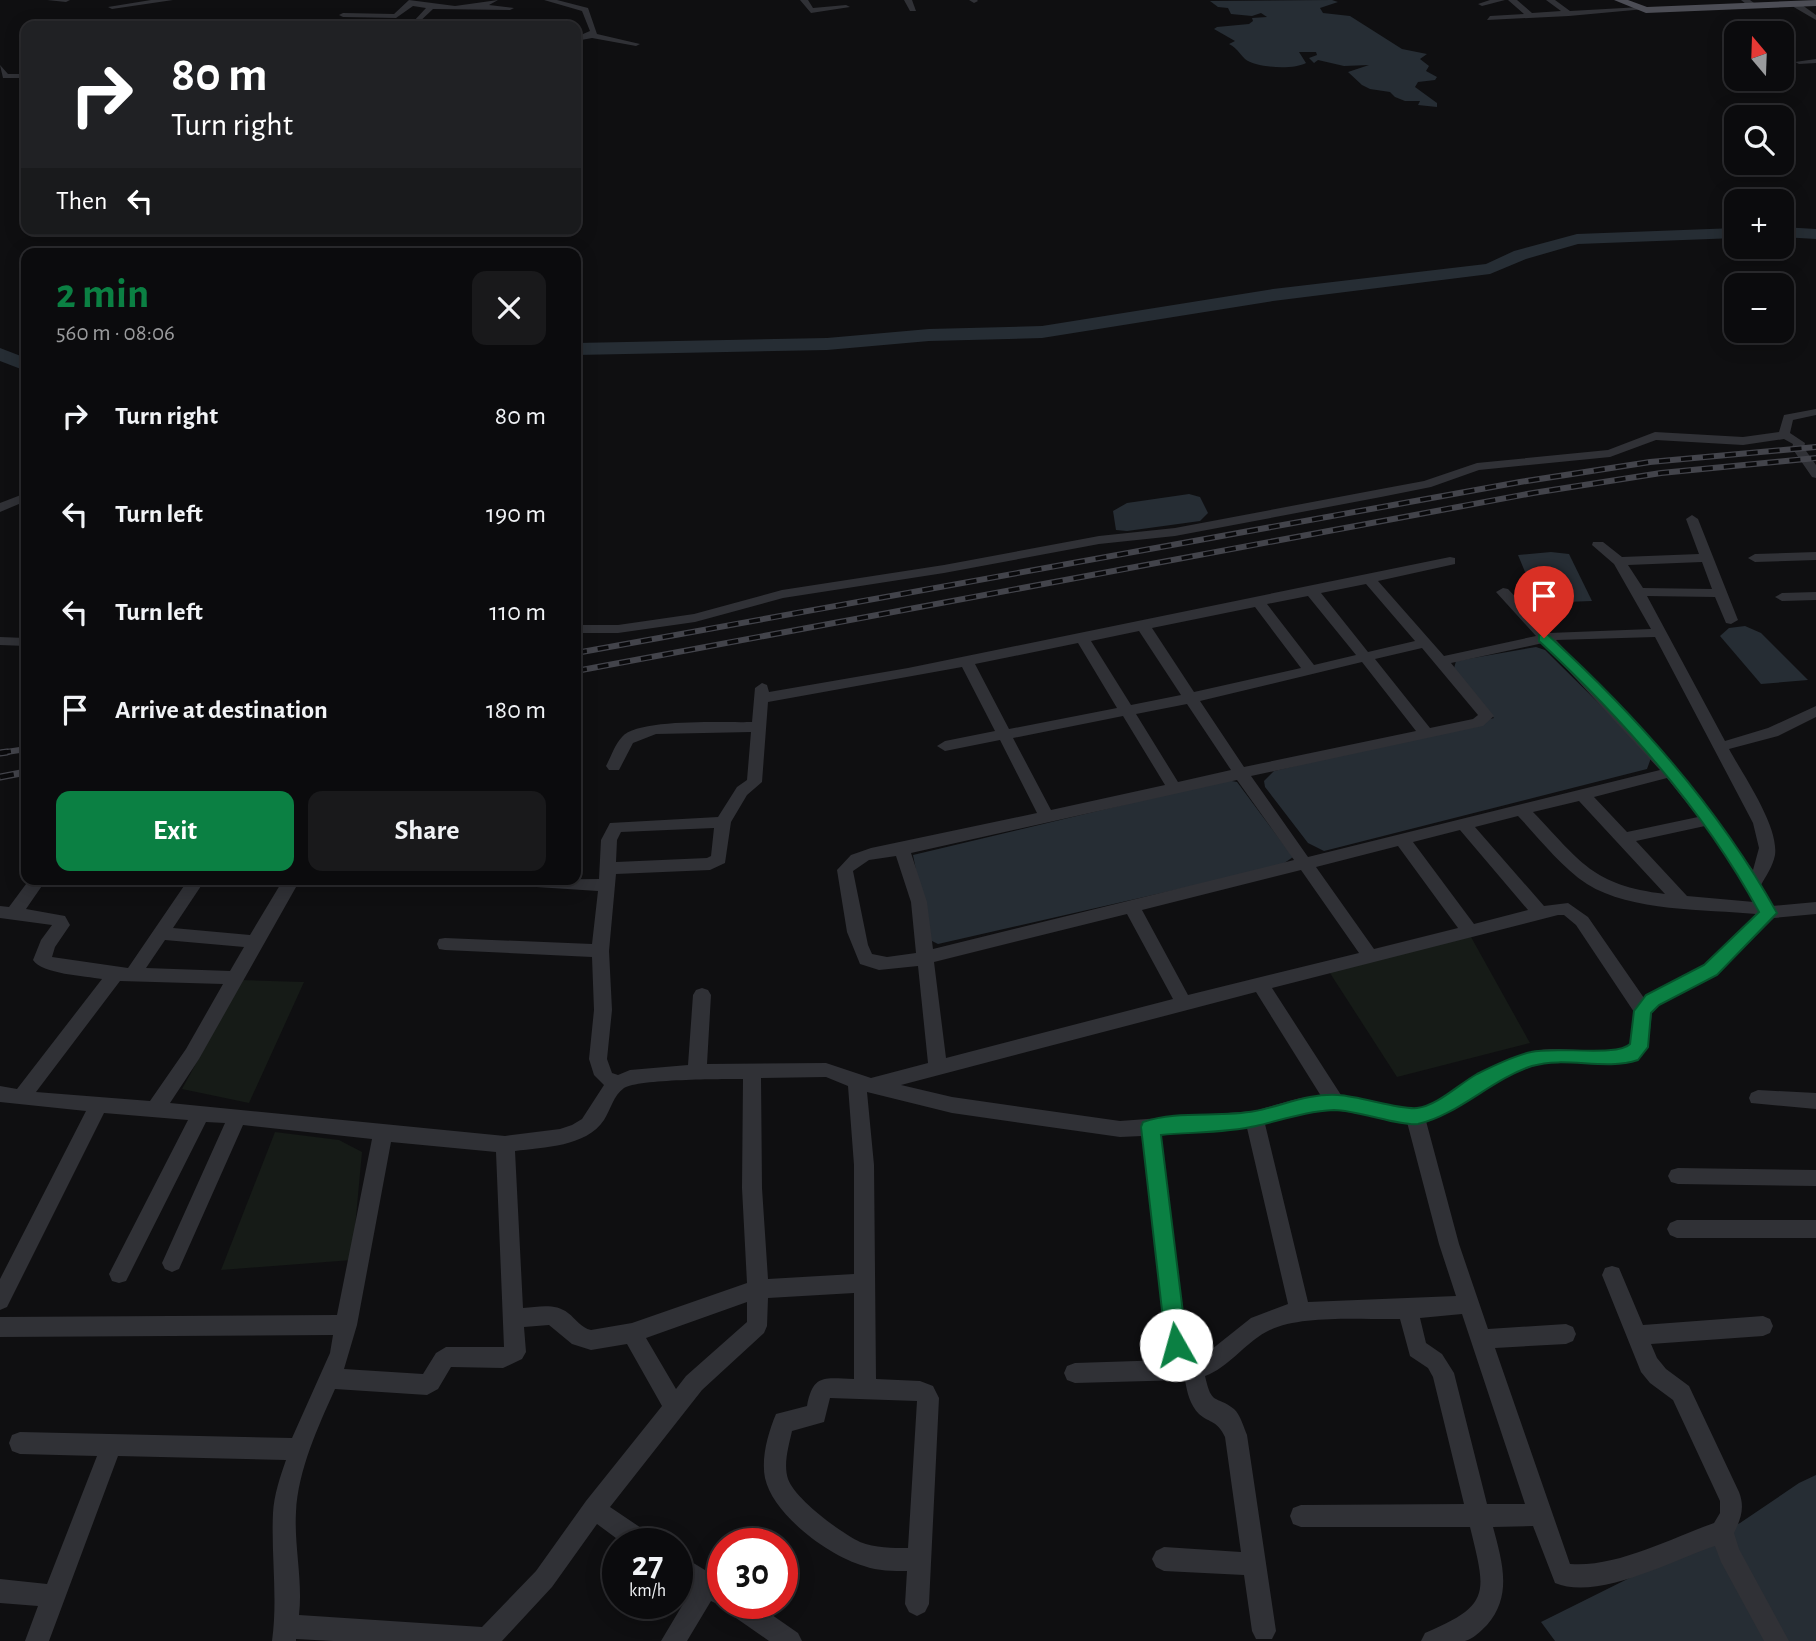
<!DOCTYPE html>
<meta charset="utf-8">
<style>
:root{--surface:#0b0b0d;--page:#19191b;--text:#f1f3f6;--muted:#9a9b9d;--line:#2b2b2e;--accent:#0b8043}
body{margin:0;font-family:"Alegreya Sans",sans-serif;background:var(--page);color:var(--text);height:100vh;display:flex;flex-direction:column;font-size:26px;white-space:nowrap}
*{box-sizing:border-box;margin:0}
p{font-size:23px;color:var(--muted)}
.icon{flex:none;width:38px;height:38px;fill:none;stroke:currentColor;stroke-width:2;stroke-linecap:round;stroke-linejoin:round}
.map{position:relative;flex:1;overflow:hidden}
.side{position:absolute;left:21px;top:248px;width:560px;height:637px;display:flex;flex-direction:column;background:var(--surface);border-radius:14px;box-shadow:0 4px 18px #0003,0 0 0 2px var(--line)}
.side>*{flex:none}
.guide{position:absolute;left:21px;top:21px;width:560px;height:214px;border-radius:14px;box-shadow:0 4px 18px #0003,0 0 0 2px var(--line);background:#202124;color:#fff;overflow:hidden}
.needle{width:46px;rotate:341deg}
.fabs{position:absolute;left:1724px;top:21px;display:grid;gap:14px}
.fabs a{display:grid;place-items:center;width:70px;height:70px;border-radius:14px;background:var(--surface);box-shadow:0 4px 18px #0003,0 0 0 2px var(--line);font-size:35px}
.speed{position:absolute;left:602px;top:1528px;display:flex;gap:14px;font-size:35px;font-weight:700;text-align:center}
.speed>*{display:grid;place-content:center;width:91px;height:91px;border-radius:50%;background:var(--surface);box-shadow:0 4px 18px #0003,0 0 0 2px var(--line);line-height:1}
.speed small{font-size:18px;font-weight:400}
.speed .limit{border:10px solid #d22;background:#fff;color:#111}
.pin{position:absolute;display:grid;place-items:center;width:60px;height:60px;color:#fff;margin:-72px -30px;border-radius:50% 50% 50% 0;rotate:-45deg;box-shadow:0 0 7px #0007}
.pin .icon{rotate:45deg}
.me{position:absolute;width:77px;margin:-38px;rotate:353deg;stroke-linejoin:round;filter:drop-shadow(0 0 5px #0008)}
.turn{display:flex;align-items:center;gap:24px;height:147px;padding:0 35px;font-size:32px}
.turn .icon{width:91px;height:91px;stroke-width:2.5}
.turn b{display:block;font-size:49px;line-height:60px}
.then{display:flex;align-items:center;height:66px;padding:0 35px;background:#0003;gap:14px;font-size:26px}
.round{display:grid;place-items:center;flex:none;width:74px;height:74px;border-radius:14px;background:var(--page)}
.summary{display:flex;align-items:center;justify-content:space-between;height:119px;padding:0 35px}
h1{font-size:42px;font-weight:700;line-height:52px;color:var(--accent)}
.cta{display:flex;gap:14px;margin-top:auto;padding:14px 35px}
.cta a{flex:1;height:80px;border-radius:14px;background:var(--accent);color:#fff;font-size:28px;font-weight:700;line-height:80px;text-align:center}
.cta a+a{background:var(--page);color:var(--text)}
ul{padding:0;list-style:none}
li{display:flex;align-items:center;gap:21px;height:98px;padding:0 35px}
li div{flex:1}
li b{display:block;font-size:26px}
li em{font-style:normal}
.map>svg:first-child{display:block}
.green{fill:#161b17}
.water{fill:#262d34}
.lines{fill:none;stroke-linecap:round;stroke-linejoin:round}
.river{fill:#262d34;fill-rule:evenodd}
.minor{fill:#303136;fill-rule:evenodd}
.major{fill:#4c4d55;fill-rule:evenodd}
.rail-far1-casing{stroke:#43444b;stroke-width:6}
.rail-casing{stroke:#43444b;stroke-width:7}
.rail-far1{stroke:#0a0a0c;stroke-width:3.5;stroke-dasharray:11;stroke-linecap:butt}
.rail{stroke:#0a0a0c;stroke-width:4.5;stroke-dasharray:14;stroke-linecap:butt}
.route{fill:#0b8043;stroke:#07532c;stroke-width:2}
</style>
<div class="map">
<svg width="1816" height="1641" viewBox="0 0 1816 1641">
<rect width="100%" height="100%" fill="#0f0f11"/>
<g class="green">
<path d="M 1471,937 L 1530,1043 L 1397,1077 L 1328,970 Z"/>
<path d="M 242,980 L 304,982 L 249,1103 L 182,1089 Z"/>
<path d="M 275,1132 L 339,1140 L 362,1152 L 352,1260 L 221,1270 Z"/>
</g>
<g class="water">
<path d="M 1332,0 L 1338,2 L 1320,8 L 1323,13 L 1350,16 L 1402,49 L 1427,54 L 1420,59 L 1429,66 L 1426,71 L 1437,77 L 1435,80 L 1418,82 L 1415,87 L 1437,103 L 1437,107 L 1418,105 L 1420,101 L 1405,101 L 1395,97 L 1390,92 L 1370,89 L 1362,85 L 1348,72 L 1369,65 L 1344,66 L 1318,60 L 1314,63 L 1309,58 L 1317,55 L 1316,52 L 1299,52 L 1306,63 C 1294,70 1255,68 1245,59 C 1239,53 1237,48 1229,44 L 1235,41 L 1214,29 L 1217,27 L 1249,24 L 1253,21 L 1252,18 L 1267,17 L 1261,13 L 1252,16 L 1231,14 L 1228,8 L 1218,7 L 1210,1 Z"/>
<path d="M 1189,494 L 1200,497 L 1208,513 L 1200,521 L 1127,531 L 1116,530 L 1113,511 L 1127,503 Z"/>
<path d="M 1551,552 L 1569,554 L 1592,601 L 1538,603 L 1518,555 Z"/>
<path d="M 1745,626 L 1761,633 L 1808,680 L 1761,684 L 1720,636 L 1729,628 Z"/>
<path d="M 1536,647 L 1545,650 L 1647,751 L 1651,758 L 1647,769 L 1324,851 L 1308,843 L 1265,787 L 1264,781 L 1274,771 L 1494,718 L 1453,672 L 1456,661 Z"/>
<path d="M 1227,780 L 1237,782 L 1293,857 L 1280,866 L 938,944 L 930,940 L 913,855 Z"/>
<path d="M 1816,1475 L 1816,1641 L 1555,1641 L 1541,1622 L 1740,1523 L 1799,1483 Z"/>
</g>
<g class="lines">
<g class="river">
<path d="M 1782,227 L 1816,229 L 1816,239 L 1782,237 Z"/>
<path d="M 1736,228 L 1736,238 L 1578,244 L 1526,259 L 1490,274 L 1273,301 L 1042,338 L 929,341 L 827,350 L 576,355 L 576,343 L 827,338 L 929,329 L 1042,326 L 1273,289 L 1486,264 L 1514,251 L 1577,234 Z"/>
<path d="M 0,348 L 26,358 L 26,371 L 0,361 Z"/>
</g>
<g class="minor">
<path d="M 47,0 L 70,0 L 66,2 Z"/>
<path d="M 151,0 L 173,0 L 112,9 L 108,7 Z"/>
<path d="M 409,0 L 455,6 L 498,0 L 489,5 L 514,8 L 510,10 L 433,9 L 415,26 L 391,26 L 413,22 L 426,8 L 413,6 L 396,18 L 343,17 L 339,15 L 343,13 L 394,14 Z"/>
<path d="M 544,0 L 557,0 L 588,8 L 597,34 L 640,44 L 636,46 L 592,38 L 576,41 L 576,37 L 590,31 L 582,11 Z"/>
<path d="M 800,0 L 808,0 L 813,8 L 846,5 L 850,7 L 811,13 Z"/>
<path d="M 904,0 L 912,0 L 916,11 L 910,11 Z"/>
<path d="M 969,0 L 977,0 L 978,1 L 974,3 Z"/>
<path d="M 1490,0 L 1505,0 L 1482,6 L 1478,4 Z"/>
<path d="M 1508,0 L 1517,0 L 1532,13 L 1561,11 L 1546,0 L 1555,0 L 1570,11 L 1641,7 L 1645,9 L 1569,16 L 1487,20 L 1490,16 L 1524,14 Z"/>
<path d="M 1741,0 L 1750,0 L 1758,6 L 1751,8 Z"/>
<path d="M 1792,2 L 1798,2 L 1816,15 L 1816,20 L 1792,6 Z"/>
<path d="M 474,23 L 477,26 L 469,26 L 471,23 Z"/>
<path d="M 1816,59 L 1816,63 L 1799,64 L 1795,62 Z"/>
<path d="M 0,65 L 8,74 L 26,74 L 26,78 L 3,78 Z"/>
<path d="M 1816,409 L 1816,415 L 1793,420 L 1790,433 L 1805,443 L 1804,448 L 1816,465 L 1816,478 L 1812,477 L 1792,448 L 1793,444 L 1784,439 L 1743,445 L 1656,440 L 1610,457 L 1479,470 L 1431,487 L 1381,497 L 1175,536 L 1099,544 L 944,573 L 783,598 L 695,622 L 618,633 L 576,633 L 576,625 L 618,625 L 694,614 L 782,590 L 944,565 L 1099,536 L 1175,528 L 1381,489 L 1424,481 L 1477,463 L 1608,450 L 1655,432 L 1743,437 L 1779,432 L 1784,415 Z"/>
<path d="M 26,493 L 26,501 L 0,512 L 0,503 Z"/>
<path d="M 1692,515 L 1698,519 L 1738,620 L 1731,624 L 1726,623 L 1715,597 L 1647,596 L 1725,741 L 1768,728 L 1816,706 L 1816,717 L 1778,736 L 1729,749 C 1743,775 1779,826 1775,855 C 1773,866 1766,876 1761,885 L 1772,906 L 1816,902 L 1816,914 L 1774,918 L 1716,975 L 1659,1005 L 1652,1013 L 1648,1047 L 1638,1060 C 1603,1072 1566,1055 1531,1067 C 1493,1079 1461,1111 1426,1121 L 1459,1244 L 1488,1329 L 1566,1324 L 1573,1327 L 1576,1334 L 1573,1341 L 1566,1344 L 1495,1348 L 1570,1564 C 1615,1568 1672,1538 1714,1523 L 1720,1513 L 1720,1501 L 1673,1400 L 1650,1383 L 1641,1372 L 1602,1275 L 1605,1268 L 1612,1266 L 1619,1268 L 1643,1325 L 1763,1316 L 1770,1319 L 1773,1326 L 1770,1333 L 1763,1336 L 1651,1344 L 1657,1358 L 1666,1369 L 1689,1386 L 1739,1492 C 1745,1507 1741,1519 1734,1533 L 1739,1549 L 1789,1641 L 1764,1641 L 1721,1562 L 1715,1546 C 1673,1560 1598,1601 1555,1583 L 1533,1526 L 1493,1527 C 1502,1561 1513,1595 1487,1625 C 1481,1631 1473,1639 1465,1641 C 1452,1641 1434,1641 1421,1641 L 1425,1633 C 1492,1605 1486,1593 1470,1527 L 1301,1527 L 1293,1524 L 1290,1516 L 1293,1508 L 1301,1505 L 1464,1504 L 1433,1377 L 1428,1368 L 1410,1356 L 1400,1319 C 1363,1320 1298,1314 1266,1332 C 1244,1344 1229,1367 1205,1376 C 1212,1407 1215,1394 1234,1409 C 1240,1414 1244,1428 1247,1435 L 1276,1631 L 1272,1639 L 1256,1639 L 1252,1631 L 1244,1575 L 1164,1571 L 1156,1567 L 1152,1559 L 1156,1551 L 1164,1547 L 1241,1552 L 1225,1437 C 1217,1420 1211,1424 1199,1414 C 1190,1405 1187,1392 1185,1380 L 1075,1383 L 1067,1380 L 1064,1373 L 1067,1366 L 1075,1363 L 1168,1360 L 1142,1136 L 1120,1137 L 952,1113 L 867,1092 L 874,1165 L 876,1379 L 920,1381 L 933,1386 L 939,1398 L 929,1604 L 925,1612 L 917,1616 L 909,1612 L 905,1604 L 907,1571 C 893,1571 878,1571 864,1566 C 829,1556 773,1515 765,1478 C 761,1458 768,1433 776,1414 L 807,1406 C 813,1373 825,1378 854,1379 L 854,1293 L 768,1298 L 767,1326 L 764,1333 L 702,1390 L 610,1507 L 653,1536 L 656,1544 L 624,1544 L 597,1524 L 552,1587 L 502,1641 L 333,1641 L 296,1639 L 296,1641 L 272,1641 C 278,1598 271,1556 273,1513 C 274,1495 280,1477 286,1460 L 118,1456 L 49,1641 L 25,1641 L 38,1606 L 0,1603 L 0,1579 L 47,1584 L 97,1456 L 20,1454 L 12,1451 L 9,1443 L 12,1435 L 20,1432 L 292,1438 L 330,1353 L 333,1335 L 0,1337 L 0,1317 L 337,1315 L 372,1139 L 243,1125 L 179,1269 L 172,1272 L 165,1269 L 162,1263 L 225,1123 L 206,1122 L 126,1281 L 119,1283 L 112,1281 L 109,1274 L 188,1120 L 104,1113 L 7,1307 L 0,1310 L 0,1279 L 86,1111 L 0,1102 L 0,1086 L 17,1089 L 102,979 C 85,976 42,974 33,960 L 41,940 L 52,925 L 0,918 L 0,906 L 9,907 L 29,880 L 46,880 L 26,909 L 65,916 L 70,925 L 55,947 L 52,957 L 128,968 L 188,880 L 205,880 L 173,928 L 250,935 L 283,880 L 300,880 L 199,1059 L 170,1103 L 505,1136 L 560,1129 L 572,1125 L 582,1119 L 604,1085 L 594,1075 L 589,1059 L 594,1010 L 592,957 L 445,950 L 439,949 L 437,944 L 439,939 L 445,938 L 592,944 L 598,891 L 521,886 L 513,880 L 599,879 L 601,840 L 610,823 L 718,817 L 737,787 L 747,780 L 751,732 L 656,734 L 633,743 L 619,770 L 609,770 L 606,766 C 611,757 615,744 622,737 C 638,718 726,723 752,722 L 755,688 L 762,683 L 767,685 L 769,692 L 908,668 L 1450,557 L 1455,558 L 1455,564 L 1378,581 L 1444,656 L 1536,636 L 1496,592 L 1503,588 L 1508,589 L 1549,633 L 1651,629 L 1614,564 L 1592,545 L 1593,542 L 1603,542 L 1622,557 L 1699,554 L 1686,519 ZM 1702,562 L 1712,589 L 1643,588 L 1628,565 ZM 1366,584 L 1415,641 L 1368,652 L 1321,593 ZM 1308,596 L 1356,655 L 1314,665 L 1267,604 ZM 1255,607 L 1301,668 L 1194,692 L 1152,628 ZM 1139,631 L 1181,695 L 1131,705 L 1091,641 ZM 1655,637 L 1753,823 L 1759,848 L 1753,870 L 1677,768 L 1556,640 ZM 1078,643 L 1117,708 L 1009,729 L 975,664 ZM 1543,643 L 1660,770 L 1308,857 L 1251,776 L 1483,726 L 1494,716 L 1451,663 ZM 1422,648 L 1478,715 L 1473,719 L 1430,728 L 1375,659 ZM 1362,662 L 1416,731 L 1244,767 L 1200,701 ZM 962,667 L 995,731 L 945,741 L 937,746 L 945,751 L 1000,740 L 1037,813 L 871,848 L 851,855 L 837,870 L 847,932 L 860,964 L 879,970 L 918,966 L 928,1063 L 871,1078 L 826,1063 L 707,1064 L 711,995 L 708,990 L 702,988 L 696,990 L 693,995 L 688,1065 L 630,1070 L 618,1075 L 612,1073 L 607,1059 L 612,1010 L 609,951 L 616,874 L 710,870 L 725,863 L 731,822 L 747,795 L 762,782 L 768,702 ZM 1187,704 L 1231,770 L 1178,782 L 1136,714 ZM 1123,716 L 1165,785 L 1051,810 L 1013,738 ZM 1667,778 L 1698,817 L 1627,832 L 1594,797 ZM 1237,780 L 1294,860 L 933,949 L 927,902 L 911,853 ZM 1579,801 L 1665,894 C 1592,885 1581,862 1533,812 ZM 1518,816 C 1540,839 1560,866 1587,884 C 1631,912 1706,909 1756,914 L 1704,965 L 1644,998 L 1588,917 L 1568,903 L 1544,906 L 1475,827 ZM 1705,826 L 1737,870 L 1754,902 L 1687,896 L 1636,841 ZM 714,828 L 711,856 L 707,858 L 616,862 L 617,840 L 621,832 ZM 1460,830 L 1528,910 L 1474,924 L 1413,842 ZM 1398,846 L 1458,928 L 1374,949 L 1316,867 ZM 896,856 L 911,902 L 916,953 L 887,957 L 872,954 L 868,945 L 853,871 L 869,860 ZM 1301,870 L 1359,953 L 1188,995 L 1142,910 ZM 1127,914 L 1173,999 L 946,1058 L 934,962 ZM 1558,915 L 1564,915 L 1576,925 L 1634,1012 L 1630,1044 C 1619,1057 1560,1046 1541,1050 C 1519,1053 1495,1064 1476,1075 C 1460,1084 1433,1108 1415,1108 C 1396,1108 1362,1097 1341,1095 L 1272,988 ZM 165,940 L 244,947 L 230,971 L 146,968 ZM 120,981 L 223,984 L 186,1049 L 150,1101 L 36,1092 ZM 1256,992 L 1321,1096 L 1300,1098 L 1254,1111 L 1120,1121 L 952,1097 L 901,1085 ZM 826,1077 L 848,1086 L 854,1165 L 854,1274 L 768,1279 L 762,1188 L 761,1078 ZM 743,1079 L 742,1188 L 747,1283 L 632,1323 L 591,1330 C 581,1328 576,1319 568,1313 C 555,1303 539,1307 523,1308 L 515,1151 C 544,1147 586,1147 604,1120 C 611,1109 613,1096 624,1088 C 638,1079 723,1079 743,1079 ZM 1335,1110 L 1407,1122 L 1439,1244 L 1456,1296 L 1308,1302 L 1265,1124 L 1300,1114 ZM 1247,1128 L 1288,1304 L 1251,1318 L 1202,1357 L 1189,1360 L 1160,1135 ZM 391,1142 L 496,1152 L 504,1347 L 446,1347 L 436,1353 L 423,1374 L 344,1369 L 357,1325 ZM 747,1302 L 747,1322 L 686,1376 L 676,1389 L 646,1338 ZM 1462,1314 L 1525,1504 L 1487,1504 L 1454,1373 L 1442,1354 L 1426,1343 L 1420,1318 ZM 549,1325 L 572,1344 L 591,1350 L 627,1344 L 662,1406 L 586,1501 L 536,1571 L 482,1627 L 299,1615 C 303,1581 294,1546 296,1512 C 298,1470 318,1427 335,1389 L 427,1395 L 438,1389 L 451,1367 L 503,1368 L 522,1359 L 526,1352 L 524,1327 ZM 830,1398 L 917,1401 L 908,1548 C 893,1548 875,1548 860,1542 C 841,1533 795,1499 788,1479 C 783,1464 789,1445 792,1431 L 824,1422 Z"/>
<path d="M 1816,552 L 1816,560 L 1755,562 L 1748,558 L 1755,554 Z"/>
<path d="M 1816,592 L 1816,600 L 1782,601 L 1775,597 L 1782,593 Z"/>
<path d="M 0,637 L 26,638 L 26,646 L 0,645 Z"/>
<path d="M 1758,1090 L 1816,1093 L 1816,1109 L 1751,1103 L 1749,1098 L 1751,1093 Z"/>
<path d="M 1678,1168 L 1816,1170 L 1816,1186 L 1678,1184 L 1671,1182 L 1668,1176 L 1671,1170 Z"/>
<path d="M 1677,1220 L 1816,1220 L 1816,1238 L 1677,1238 L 1670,1235 L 1667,1229 L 1670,1223 Z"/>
<path d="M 677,1553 L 723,1581 L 723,1603 L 755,1603 L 798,1633 L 802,1641 L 769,1641 L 726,1611 L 724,1607 L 711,1601 L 687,1641 L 661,1641 L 692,1589 L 677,1579 Z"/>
</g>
<path class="major" d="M 1614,0 L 1628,0 L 1647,7 L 1816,0 L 1816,6 L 1646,13 Z"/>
<g class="rail-far1-casing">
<g id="rail-far1">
<path d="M 576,653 L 1520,482 L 1650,462 L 1816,447"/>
<path d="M 576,671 L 1533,493 L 1661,473 L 1816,458"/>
<path d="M 0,753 L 26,749"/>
</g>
</g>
<g class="rail-casing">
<g id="rail">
<path d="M 0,753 L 7,752"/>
<path d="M 0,777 L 26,772"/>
</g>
</g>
<use href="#rail-far1" class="rail-far1"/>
<use href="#rail" class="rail"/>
</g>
<path class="route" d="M 1544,634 L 1548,635 C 1637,716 1719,808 1777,913 L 1717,975 L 1659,1005 L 1651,1013 L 1648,1047 L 1638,1060 C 1604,1071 1567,1056 1532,1066 C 1492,1079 1458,1115 1418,1124 C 1402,1127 1357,1110 1334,1110 C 1307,1111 1282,1120 1256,1126 C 1226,1133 1192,1132 1161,1135 L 1187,1345 L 1184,1352 L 1176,1355 L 1169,1352 L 1166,1345 L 1141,1127 L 1143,1122 C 1178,1110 1219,1118 1255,1111 C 1282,1106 1309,1093 1338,1095 C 1360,1096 1400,1110 1417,1108 C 1437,1106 1459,1084 1477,1074 C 1493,1066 1513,1056 1531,1052 C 1553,1046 1618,1057 1630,1044 L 1634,1011 L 1646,995 L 1704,965 L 1759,912 C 1704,810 1624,720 1539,641 L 1539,635 Z"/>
</svg>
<div class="fabs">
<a><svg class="needle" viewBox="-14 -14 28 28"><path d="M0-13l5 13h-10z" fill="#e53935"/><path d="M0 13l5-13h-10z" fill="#9a9b9d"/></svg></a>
<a><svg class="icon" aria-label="search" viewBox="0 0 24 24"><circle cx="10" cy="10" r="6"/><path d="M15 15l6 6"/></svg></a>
<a>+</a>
<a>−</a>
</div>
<div class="speed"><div>27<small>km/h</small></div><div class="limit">30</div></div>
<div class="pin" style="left:1544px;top:638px;background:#d93025"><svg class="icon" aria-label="arrive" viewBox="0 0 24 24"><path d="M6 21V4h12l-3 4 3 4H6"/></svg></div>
<svg class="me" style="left:1176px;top:1345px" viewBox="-20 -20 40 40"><circle r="19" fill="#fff"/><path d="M0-13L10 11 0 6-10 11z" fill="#0b8043"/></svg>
<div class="guide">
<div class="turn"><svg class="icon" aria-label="right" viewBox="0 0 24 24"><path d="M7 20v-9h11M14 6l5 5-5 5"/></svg><div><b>80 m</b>Turn right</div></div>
<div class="then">Then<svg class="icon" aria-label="left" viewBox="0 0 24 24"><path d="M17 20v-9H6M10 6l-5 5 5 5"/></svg></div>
</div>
<section class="side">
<div class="summary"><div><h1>2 min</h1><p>560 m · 08:06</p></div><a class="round"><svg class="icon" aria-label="close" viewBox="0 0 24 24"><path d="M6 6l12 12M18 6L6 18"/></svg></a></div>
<ul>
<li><svg class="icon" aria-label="right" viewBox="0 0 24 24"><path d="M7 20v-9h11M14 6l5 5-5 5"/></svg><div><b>Turn right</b></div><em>80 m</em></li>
<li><svg class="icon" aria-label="left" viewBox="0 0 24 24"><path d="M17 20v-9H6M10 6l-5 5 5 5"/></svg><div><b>Turn left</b></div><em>190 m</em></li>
<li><svg class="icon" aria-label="left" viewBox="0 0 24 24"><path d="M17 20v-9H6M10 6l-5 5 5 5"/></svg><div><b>Turn left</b></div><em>110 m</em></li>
<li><svg class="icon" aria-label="arrive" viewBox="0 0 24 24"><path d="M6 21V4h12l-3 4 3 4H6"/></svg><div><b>Arrive at destination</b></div><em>180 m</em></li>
</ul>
<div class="cta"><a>Exit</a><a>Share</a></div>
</section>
</div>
